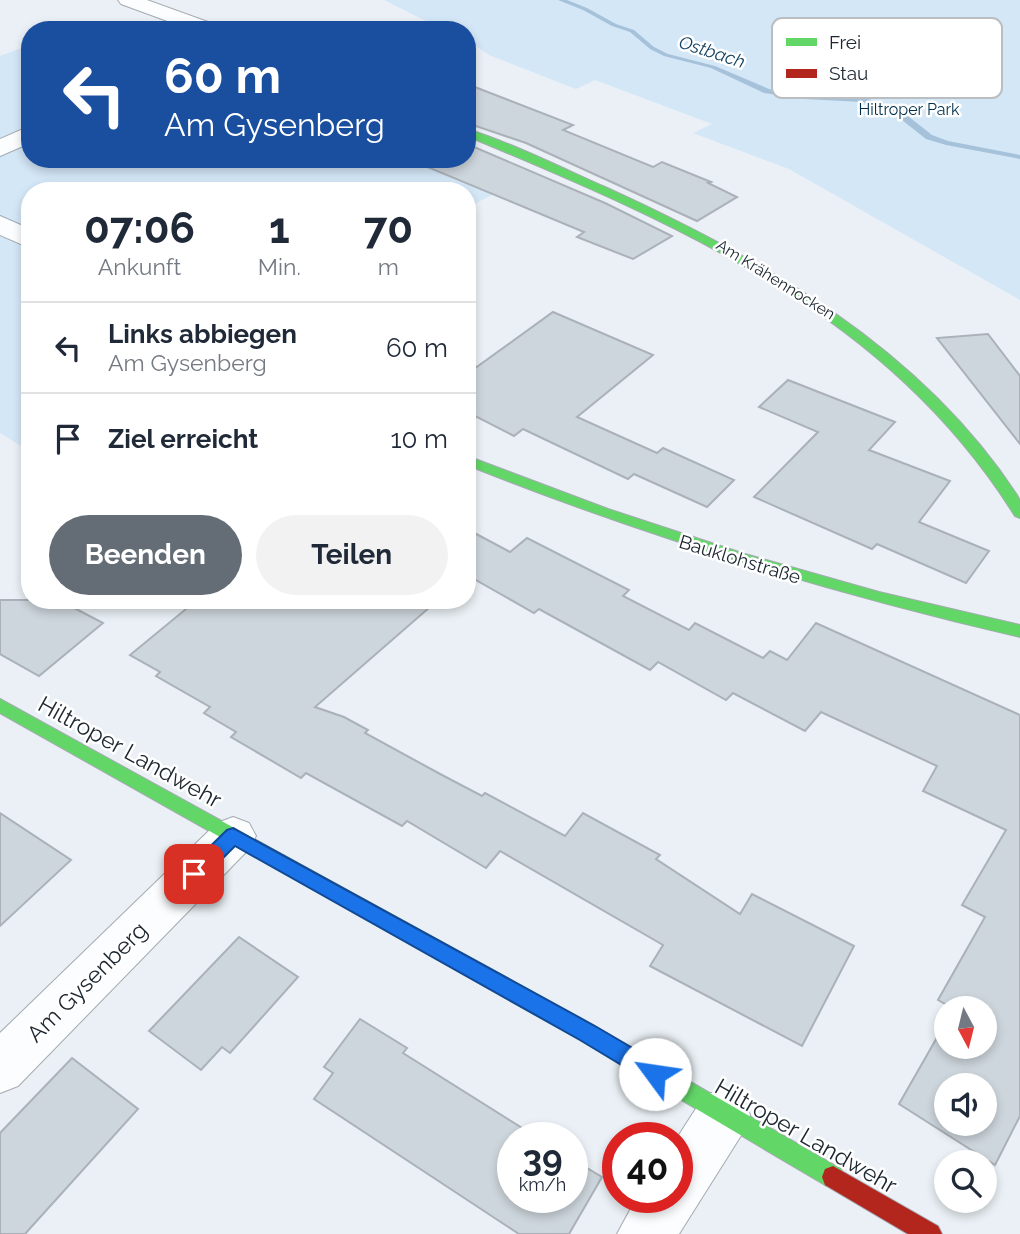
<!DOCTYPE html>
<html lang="de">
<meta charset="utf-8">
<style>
:root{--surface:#fff;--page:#f2f2f3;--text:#1f2937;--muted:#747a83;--line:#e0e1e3;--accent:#646d75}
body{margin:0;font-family:Raleway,sans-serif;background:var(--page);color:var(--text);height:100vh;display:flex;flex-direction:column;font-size:26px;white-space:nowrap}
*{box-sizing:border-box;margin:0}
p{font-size:23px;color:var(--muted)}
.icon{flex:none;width:38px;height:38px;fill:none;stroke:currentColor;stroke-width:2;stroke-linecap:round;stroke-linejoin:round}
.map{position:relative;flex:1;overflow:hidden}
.sheet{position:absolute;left:21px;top:182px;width:455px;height:427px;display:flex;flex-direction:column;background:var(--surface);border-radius:28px;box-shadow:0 4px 10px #0003}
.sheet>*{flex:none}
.top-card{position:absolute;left:21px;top:21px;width:455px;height:147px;border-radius:28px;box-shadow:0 4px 10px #0003;background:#1a4fa0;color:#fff;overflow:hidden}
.needle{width:46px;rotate:173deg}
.buttons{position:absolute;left:934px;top:996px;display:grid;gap:14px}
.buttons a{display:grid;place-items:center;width:63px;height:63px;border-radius:50%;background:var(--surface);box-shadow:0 4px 10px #0003;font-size:35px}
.speed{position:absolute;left:497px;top:1122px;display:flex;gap:14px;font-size:35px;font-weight:700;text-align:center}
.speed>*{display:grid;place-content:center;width:91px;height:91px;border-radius:50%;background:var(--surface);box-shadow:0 4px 10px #0003;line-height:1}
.speed small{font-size:18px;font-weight:400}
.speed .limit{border:10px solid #d22;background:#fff;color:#111}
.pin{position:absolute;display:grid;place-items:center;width:60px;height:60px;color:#fff;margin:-30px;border-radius:14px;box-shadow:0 4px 10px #0006}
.me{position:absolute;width:77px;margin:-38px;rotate:301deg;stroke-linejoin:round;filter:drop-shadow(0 0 5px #0008)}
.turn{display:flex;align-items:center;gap:24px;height:147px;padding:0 28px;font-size:32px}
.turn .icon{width:91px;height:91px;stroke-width:2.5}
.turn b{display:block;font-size:49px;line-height:60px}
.eta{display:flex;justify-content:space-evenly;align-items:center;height:119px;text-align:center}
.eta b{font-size:42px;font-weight:700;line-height:49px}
.cta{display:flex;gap:14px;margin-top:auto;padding:14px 28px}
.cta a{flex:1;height:80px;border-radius:42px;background:var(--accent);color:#fff;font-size:28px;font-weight:700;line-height:80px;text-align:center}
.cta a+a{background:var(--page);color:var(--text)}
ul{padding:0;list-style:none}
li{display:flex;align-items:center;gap:21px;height:91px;padding:0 28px;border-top:2px solid var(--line)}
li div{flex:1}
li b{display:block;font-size:26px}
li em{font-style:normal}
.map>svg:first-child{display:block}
.green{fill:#d4e7f7}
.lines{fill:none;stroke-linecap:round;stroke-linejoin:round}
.stream{fill:#a6c2da;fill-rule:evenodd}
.building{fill:#cdd6dc;stroke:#aab1b8;stroke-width:2;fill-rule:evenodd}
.street-casing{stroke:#a3abb1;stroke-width:2}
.fast-casing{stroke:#a3abb1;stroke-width:2}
.jam-casing{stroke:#a3abb1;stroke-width:2}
.street{fill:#fcfdfe;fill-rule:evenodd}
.fast{fill:#63d668;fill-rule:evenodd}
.jam{fill:#b3261e;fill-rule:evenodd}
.route{fill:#1a73e8;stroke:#114b97;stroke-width:2}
.labels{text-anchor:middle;stroke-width:5;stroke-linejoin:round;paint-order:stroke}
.far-park-label{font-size:16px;fill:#00304d;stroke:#fff}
.far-street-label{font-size:16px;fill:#1c2730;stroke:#fff}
.far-water-label{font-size:18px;font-style:italic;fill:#134261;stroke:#fff}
.street-label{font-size:19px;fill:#1c2730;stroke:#fff}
.near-street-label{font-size:23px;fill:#1c2730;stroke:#fff}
.key{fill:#fff;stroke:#bbbec1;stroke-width:2}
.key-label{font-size:19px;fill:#1c2730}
</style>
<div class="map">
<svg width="1020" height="1234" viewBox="0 0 1020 1234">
<rect width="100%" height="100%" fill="#eaf0f5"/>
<g class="green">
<path d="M 384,0 L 1020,0 L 1020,300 L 789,169 L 693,133 L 712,124 L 595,80 L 576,89 L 489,55 L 467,40 L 467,30 L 444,30 Z"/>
<path d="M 30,45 L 30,159 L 467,159 L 467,144 L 535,172 L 467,208 L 467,191 L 30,191 L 30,447 L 26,449 L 0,433 L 0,56 Z"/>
</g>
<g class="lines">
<path class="stream" d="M 558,0 L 567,0 L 587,8 L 616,24 L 634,30 L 654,47 L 668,54 L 715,66 L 769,89 L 804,95 L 865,98 L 899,109 L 932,135 L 948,141 L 1020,155 L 1020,159 L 946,145 L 926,139 L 893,113 L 862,102 L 804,99 L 764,93 L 711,68 L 664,56 L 650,49 L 630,32 L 612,26 L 583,10 Z"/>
</g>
<g class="building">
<path d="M 467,84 L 573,125 L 563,130 L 653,167 L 662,162 L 711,182 L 708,183 L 737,197 L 697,221 L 526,143 L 467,123 Z"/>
<path d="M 467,144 L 605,203 L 672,236 L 633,259 L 577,237 L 584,232 L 425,166 L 440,159 L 467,159 Z"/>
<path d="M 553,312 L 653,355 L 577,417 L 657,453 L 663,448 L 734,480 L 707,507 L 634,474 L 628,479 L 523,429 L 514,436 L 467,412 L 467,374 Z"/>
<path d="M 988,334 L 1020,376 L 1020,444 L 937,338 Z"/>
<path d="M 788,380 L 895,422 L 869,450 L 950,481 L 919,522 L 989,551 L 966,583 L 877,544 L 872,549 L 754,497 L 818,432 L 759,407 Z"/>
<path d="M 467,529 L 510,552 L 527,538 L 629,590 L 623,596 L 689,630 L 695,623 L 763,658 L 770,651 L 787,660 L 816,623 L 1020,715 L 1020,1116 L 995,1165 L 899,1104 L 947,1020 L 947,1046 L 985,1046 L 985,1008 L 952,1008 L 938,1000 L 985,917 L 962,905 L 1006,830 L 923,791 L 937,766 L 821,712 L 805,731 L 733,693 L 726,700 L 658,662 L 650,670 L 539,609 L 534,613 L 467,575 ZM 947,1085 L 985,1085 L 985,1124 L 947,1124 Z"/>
<path d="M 0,600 L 59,600 L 103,623 L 39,676 L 0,654 Z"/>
<path d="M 197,600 L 438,600 L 315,707 L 344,717 L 368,730 L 365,733 L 442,775 L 482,796 L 485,793 L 565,836 L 583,813 L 660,855 L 656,859 L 740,914 L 752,894 L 854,946 L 802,1046 L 650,966 L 663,945 L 500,851 L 486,868 L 407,821 L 402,826 L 306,773 L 301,778 L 231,737 L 236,732 L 204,713 L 210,707 L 156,676 L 160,672 L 130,655 Z"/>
<path d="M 0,813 L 71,860 L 0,926 Z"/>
<path d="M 239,937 L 298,977 L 230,1053 L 222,1047 L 201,1070 L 149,1031 Z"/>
<path d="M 360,1019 L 407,1048 L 403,1053 L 538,1138 L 513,1138 L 513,1197 L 572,1197 L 572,1159 L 602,1177 L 569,1234 L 519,1234 L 314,1099 L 333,1073 L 324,1067 Z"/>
<path d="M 72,1058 L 138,1109 L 25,1234 L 0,1234 L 0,1133 Z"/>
</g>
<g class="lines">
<g class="street-casing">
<g id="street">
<path d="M 118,0 L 147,0 L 219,26 L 222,30 L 192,30 L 121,4 Z"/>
<path d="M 30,126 L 30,143 L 0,156 L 0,139 Z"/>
<path d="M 0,216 L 30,229 L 30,248 L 0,235 Z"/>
<path d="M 233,817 L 249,823 L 256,836 L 249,849 L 18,1086 L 0,1093 L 0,1033 L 217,823 Z"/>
<path d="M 723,1089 L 742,1096 L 750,1115 L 742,1134 L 679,1234 L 617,1234 L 637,1197 L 677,1197 L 677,1138 L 704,1096 Z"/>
</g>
</g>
<g class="fast-casing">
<g id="fast">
<path d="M 467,129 C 514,144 560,167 605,187 C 761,258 920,347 1017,495 L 1020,501 L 1020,518 L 1015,516 C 889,314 678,224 467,136 Z"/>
<path d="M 467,456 L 608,509 L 745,554 L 879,592 L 1020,625 L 1020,637 C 831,593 647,537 467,465 Z"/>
<path d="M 0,699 L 594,1026 L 841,1169 L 844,1177 L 841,1185 L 833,1188 L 825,1185 L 580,1040 L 0,713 Z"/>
</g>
</g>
<g class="jam-casing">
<path id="jam" d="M 833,1166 L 938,1226 L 942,1234 L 908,1234 L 825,1185 L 822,1177 L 825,1169 Z"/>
</g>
<use href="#street" class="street"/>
<use href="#fast" class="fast"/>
<use href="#jam" class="jam"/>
</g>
<path class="route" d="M 233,828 L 595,1026 L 663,1066 L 666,1074 L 663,1081 L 655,1084 L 648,1081 L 580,1040 L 235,846 L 201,880 L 194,882 L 187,880 L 185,874 L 187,869 L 227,830 Z"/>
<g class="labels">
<g class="far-park-label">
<text x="909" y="115">Hiltroper Park</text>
</g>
<g class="far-street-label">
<text transform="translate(776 279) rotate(32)" y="6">Am Krähennocken</text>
</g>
<g class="far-water-label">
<text transform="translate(712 52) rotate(18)" y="6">Ostbach</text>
</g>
<g class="street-label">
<text transform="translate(740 559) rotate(17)" y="7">Bauklohstraße</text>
</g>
<g class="near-street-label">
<text transform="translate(130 752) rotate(29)" y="8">Hiltroper Landwehr</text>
<text transform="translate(87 982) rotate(-45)" y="8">Am Gysenberg</text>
<text transform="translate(806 1136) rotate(30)" y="8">Hiltroper Landwehr</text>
</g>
</g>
<rect x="772" y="18" width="230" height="80" rx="10" class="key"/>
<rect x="786" y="38" width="31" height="8" fill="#63d668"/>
<rect x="786" y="69" width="31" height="9" fill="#b3261e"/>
<g class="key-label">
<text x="829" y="49">Frei</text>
<text x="829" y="80">Stau</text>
</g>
</svg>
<div class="buttons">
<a><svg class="needle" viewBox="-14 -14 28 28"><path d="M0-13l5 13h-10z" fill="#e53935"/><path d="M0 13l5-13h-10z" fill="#747a83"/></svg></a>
<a><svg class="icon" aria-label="sound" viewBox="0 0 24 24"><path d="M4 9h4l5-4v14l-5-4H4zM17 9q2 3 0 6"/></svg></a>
<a><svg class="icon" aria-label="search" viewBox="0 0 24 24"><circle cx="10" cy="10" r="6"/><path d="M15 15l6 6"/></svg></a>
</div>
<div class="speed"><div>39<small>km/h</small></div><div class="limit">40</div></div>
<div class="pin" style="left:194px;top:874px;background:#d93025"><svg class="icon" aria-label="arrive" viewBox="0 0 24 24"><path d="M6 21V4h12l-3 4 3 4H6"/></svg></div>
<svg class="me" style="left:655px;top:1074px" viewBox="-20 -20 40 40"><circle r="19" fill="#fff"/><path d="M0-13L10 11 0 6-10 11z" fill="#1a73e8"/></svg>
<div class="top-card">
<div class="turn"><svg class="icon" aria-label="left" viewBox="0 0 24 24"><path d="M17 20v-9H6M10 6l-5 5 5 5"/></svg><div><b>60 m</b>Am Gysenberg</div></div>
</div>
<section class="sheet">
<div class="eta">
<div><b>07:06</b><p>Ankunft</p></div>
<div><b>1</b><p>Min.</p></div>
<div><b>70</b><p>m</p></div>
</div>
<ul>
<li><svg class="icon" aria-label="left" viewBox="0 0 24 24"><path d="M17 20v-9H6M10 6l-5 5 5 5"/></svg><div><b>Links abbiegen</b><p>Am Gysenberg</p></div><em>60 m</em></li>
<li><svg class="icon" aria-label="arrive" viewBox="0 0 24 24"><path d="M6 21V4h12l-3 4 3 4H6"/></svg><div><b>Ziel erreicht</b></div><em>10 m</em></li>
</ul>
<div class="cta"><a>Beenden</a><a>Teilen</a></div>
</section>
</div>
